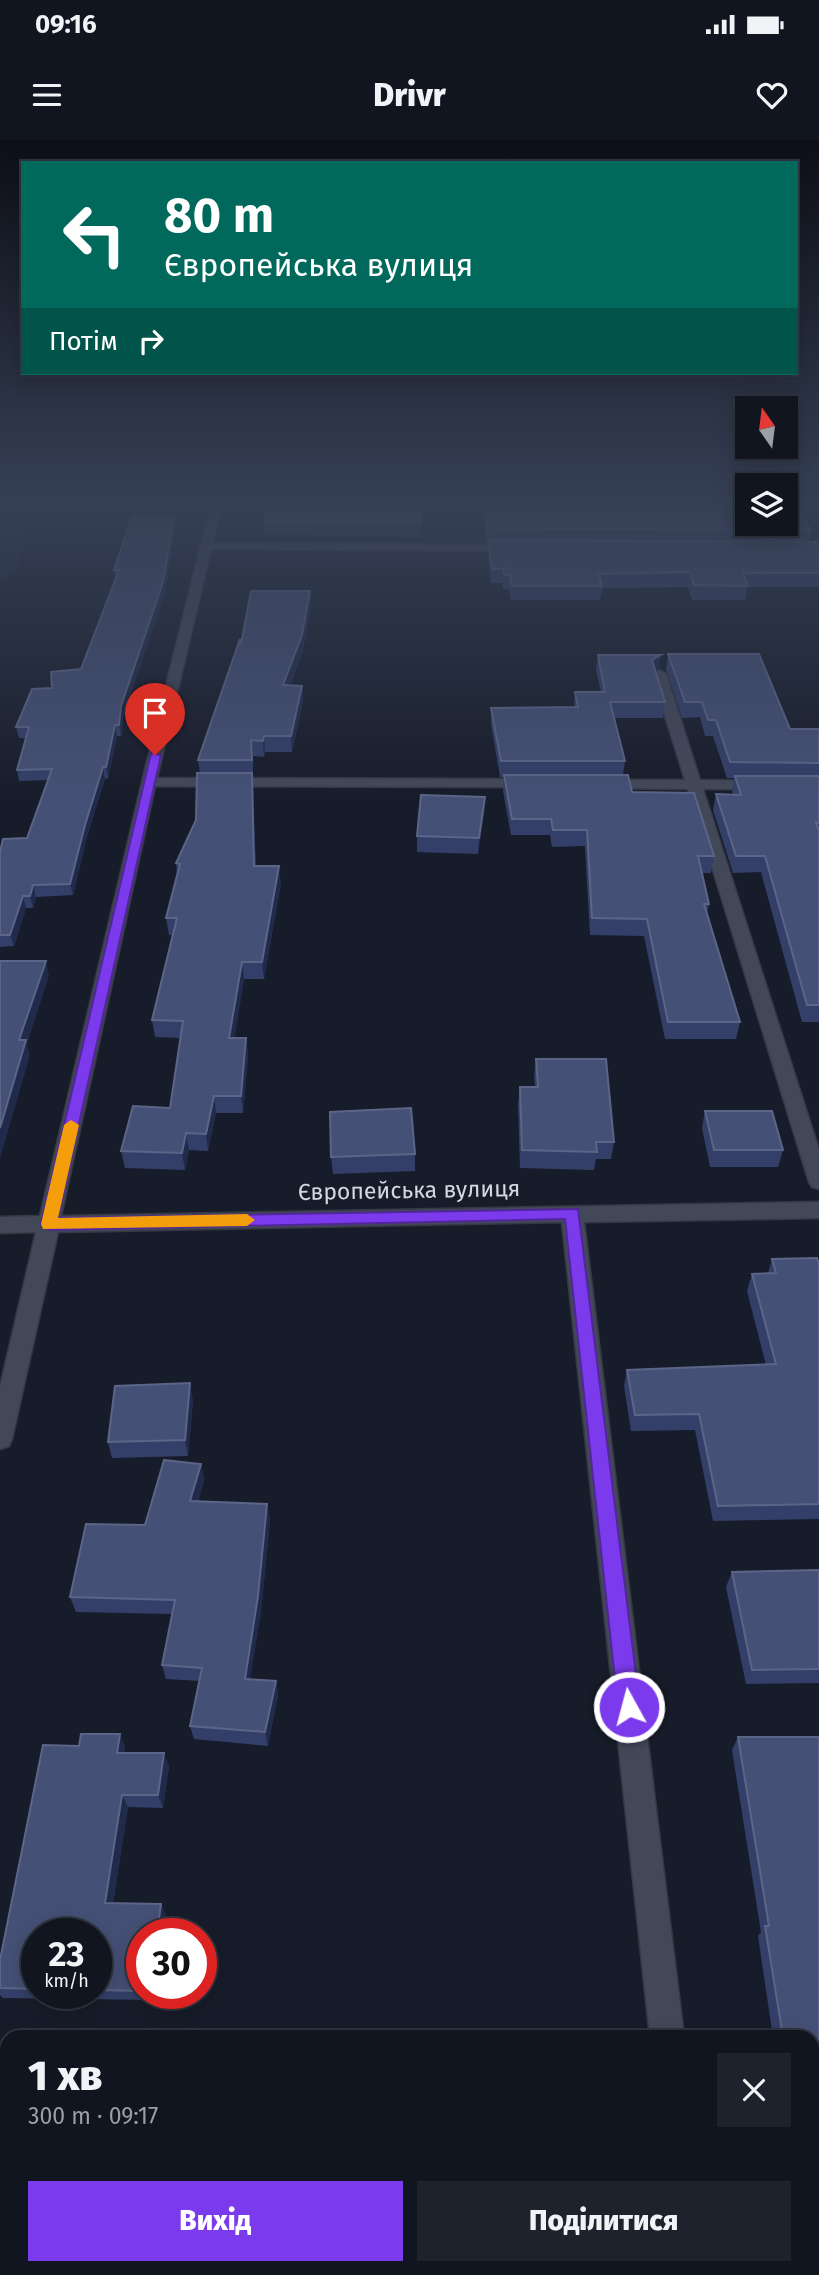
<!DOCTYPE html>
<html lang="uk">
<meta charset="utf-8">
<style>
:root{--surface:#111520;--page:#1e222d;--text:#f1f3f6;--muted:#9c9fa5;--line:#30343e;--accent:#7c3aed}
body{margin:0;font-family:"Fira Sans",sans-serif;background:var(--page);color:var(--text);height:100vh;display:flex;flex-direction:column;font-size:26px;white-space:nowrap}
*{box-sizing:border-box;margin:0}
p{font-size:23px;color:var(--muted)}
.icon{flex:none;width:38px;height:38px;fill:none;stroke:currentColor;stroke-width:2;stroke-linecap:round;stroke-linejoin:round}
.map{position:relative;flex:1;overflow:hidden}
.panel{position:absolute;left:0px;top:1890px;width:819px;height:245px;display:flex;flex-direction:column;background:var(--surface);border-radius:21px 21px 0 0;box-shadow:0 4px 18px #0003,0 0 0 2px var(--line)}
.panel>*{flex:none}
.guide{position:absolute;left:21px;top:21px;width:777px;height:214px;border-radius:0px;box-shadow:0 4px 18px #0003,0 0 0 2px var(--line);background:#00695c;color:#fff;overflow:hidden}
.needle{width:46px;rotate:346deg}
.fabs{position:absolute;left:735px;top:256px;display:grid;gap:14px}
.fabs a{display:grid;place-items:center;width:63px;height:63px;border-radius:0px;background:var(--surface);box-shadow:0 4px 18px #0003,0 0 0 2px var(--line);font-size:35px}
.speed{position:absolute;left:21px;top:1778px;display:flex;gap:14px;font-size:35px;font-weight:700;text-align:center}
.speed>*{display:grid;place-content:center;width:91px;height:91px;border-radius:50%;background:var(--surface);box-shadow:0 4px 18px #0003,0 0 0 2px var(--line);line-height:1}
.speed small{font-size:18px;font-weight:400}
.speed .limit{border:10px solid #d22;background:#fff;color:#111}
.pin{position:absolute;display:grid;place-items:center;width:60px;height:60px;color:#fff;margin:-72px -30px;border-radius:50% 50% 50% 0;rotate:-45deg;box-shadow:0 0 7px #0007}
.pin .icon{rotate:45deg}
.me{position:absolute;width:77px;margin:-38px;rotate:353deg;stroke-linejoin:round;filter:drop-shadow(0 0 5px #0008)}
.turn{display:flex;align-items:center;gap:24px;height:147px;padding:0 28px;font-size:32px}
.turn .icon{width:91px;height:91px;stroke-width:2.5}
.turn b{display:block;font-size:49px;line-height:60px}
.then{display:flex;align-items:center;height:66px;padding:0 28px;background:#0003;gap:14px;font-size:26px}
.round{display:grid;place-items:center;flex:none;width:74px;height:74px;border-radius:0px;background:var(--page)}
.summary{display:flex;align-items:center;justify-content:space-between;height:119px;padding:0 28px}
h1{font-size:42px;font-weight:800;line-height:52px}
.cta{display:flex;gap:14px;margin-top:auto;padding:14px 28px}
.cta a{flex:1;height:80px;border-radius:0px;background:var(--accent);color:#fff;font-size:28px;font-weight:800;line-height:80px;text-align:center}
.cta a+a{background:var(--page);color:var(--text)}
.status{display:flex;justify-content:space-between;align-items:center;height:49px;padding:0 35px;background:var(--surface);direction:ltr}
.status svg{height:19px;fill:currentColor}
header{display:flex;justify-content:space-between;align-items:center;height:91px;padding:0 28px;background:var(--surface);font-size:32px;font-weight:800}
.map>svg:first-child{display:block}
.built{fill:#1f2537}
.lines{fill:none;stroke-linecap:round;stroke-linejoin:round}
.street-casing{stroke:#363844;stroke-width:3}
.street{fill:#434859;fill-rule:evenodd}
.wall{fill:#343f69;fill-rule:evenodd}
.shaded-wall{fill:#212a4a}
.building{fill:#455076;stroke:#5c6587;stroke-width:2}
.route{fill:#7c3aed;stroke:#51269a;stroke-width:2}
.slow{fill:#f59e0b}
.labels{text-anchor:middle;stroke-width:5;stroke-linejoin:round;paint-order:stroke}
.street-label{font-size:23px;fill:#d4d8e2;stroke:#171c2a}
</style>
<div class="status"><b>09:16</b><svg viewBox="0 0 49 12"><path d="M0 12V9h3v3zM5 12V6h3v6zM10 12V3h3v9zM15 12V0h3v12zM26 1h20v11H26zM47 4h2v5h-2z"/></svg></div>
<header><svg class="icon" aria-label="menu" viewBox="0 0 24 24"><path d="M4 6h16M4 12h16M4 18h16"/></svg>Drivr<svg class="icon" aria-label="heart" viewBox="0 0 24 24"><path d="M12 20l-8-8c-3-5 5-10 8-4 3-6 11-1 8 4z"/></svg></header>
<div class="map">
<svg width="819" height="2135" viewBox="0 0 819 2135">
<rect width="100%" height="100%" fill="#171c2a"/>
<path class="built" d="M 0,361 L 34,361 L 16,434 L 0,438 Z"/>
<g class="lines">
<g class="street-casing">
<g id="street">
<path d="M 212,361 L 222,361 L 212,403 L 514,405 L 520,408 L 514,411 L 211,409 L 157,638 L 532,639 L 539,643 L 532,647 L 155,646 L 61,1076 L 819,1062 L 819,1078 L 584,1082 L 684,1897 L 650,1897 L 562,1082 L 58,1092 L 12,1299 L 9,1306 L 0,1309 L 0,1247 L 36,1092 L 0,1093 L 0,1077 L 40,1076 L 142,642 Z"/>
<path d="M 659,530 L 666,534 L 700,640 L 759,641 L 766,645 L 759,649 L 703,649 L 819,1010 L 819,1049 L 812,1047 L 809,1042 L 688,649 L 603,648 L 596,644 L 603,640 L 685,640 L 652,534 Z"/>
<path d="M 490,2128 L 529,2128 L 526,2135 L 488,2135 Z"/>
<path d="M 686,2128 L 723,2128 L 725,2135 L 689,2135 Z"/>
</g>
</g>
<use href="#street" class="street"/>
</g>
<g class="wall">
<path d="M 423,361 L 420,396 L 265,395 L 264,382 Z"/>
<path d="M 482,361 L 747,361 L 811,390 L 809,402 L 819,404 L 819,447 L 747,447 L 745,460 L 692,460 L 688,447 L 602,448 L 600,460 L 511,460 L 509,449 L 503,449 L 502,443 L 491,443 L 488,413 L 488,402 L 486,402 Z"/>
<path d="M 176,386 L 165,452 L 123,577 L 121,596 L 117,596 L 108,638 L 105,639 L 87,696 L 73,755 L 36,757 L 33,768 L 26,768 L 14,806 L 0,807 L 0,712 L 27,698 L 48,640 L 19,641 L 17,630 L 26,598 L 19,598 L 16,587 L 52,548 L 81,529 L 116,439 L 114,430 Z"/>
<path d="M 310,451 L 311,465 L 303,510 L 290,546 L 302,546 L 303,561 L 292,612 L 265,612 L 264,617 L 253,616 L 253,636 L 252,636 L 256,726 L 281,743 L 264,839 L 244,839 L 234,898 L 246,898 L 248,915 L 243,973 L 216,973 L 208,1011 L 189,1010 L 185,1030 L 125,1028 L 121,1011 L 170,968 L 181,898 L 155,897 L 152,880 L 173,795 L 169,795 L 166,778 L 177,735 L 176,723 L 196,680 L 200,633 L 198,620 L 241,505 Z"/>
<path d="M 668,514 L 790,589 L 819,589 L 819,882 L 802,882 L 761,732 L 733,733 L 713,670 L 716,654 L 733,654 L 732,652 L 734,638 L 727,638 L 713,596 L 705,596 L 700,577 L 682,578 L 666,530 Z"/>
<path d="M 598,515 L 659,530 L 655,532 L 665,562 L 663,578 L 614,578 L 625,621 L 623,635 L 632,652 L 714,716 L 711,733 L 702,733 L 709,764 L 707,774 L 740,882 L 736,899 L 665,899 L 644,796 L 590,795 L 585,706 L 552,707 L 550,695 L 511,695 L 503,651 L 504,637 L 500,637 L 491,584 L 491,568 L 574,567 L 575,552 L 601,552 L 596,530 Z"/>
<path d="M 484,673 L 478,714 L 417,712 L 417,696 Z"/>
<path d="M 536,919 L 614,1002 L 611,1019 L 596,1019 L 594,1030 L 520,1028 L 518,965 L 520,947 L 535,947 L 534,936 Z"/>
<path d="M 705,971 L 783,1010 L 778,1027 L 710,1027 L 702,988 Z"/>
<path d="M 415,1014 L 415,1031 L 333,1034 L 331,1017 Z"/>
<path d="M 772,1119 L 819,1124 L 819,1379 L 713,1381 L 695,1290 L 631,1291 L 624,1246 L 627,1230 L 766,1225 L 747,1151 L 752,1134 L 768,1133 Z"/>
<path d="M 193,1260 L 188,1316 L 112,1318 L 108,1302 Z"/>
<path d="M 201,1324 L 204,1340 L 198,1362 L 267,1364 L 270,1380 L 261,1471 L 250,1539 L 276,1541 L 278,1555 L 268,1606 L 194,1599 L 190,1586 L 200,1541 L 166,1539 L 162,1525 L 172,1474 L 76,1472 L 70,1457 L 145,1385 Z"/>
<path d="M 819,1430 L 819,1543 L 746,1544 L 726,1447 L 732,1432 Z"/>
<path d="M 738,1597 L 819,1597 L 819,1912 L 812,1912 L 812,1897 L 773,1897 L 758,1796 L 761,1792 L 732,1610 Z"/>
<path d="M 125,1607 L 124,1613 L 169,1626 L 163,1668 L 128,1667 L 113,1763 L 166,1775 L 163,1794 L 142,1794 L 142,1853 L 155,1853 L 154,1860 L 3,1858 L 0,1855 L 0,1820 ZM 37,1794 L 96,1794 L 96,1853 L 37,1853 Z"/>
</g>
<g class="shaded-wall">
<path d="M 422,361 L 423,361 L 420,396 L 420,382 Z"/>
<path d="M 174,376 L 176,386 L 165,452 L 123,577 L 121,596 L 119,585 L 121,566 Z"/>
<path d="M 310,451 L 311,465 L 303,510 L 284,561 L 283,545 Z"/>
<path d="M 661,515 L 659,530 L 649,535 L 652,520 Z"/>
<path d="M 302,546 L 303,561 L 292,612 L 291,596 Z"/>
<path d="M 115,585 L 117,596 L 108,638 L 106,627 Z"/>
<path d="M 264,596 L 265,612 L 264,617 L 263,601 Z"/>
<path d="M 103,627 L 105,639 L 87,696 L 73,755 L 70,744 L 85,685 Z"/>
<path d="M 252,633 L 253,649 L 256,742 L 254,726 Z"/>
<path d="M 485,657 L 484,673 L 478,714 L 479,698 Z"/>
<path d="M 279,726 L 281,743 L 264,839 L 262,822 Z"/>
<path d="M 33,745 L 36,757 L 33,768 L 30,756 Z"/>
<path d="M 23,756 L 26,768 L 14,806 L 10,795 Z"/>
<path d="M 46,821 L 49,836 L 27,904 L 30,915 L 0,1019 L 0,988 L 19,900 Z"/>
<path d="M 242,822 L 244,839 L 232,915 L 229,898 Z"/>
<path d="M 246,898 L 248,915 L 243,973 L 241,956 Z"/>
<path d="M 214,956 L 216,973 L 208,1011 L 206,994 Z"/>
<path d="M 186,993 L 189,1010 L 185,1030 L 182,1013 Z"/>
<path d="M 190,1243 L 193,1260 L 188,1316 L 185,1300 Z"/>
<path d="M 201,1324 L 204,1340 L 194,1377 L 190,1361 Z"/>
<path d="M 267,1364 L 270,1380 L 261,1471 L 248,1553 L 245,1539 Z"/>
<path d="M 276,1541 L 278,1555 L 268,1606 L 265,1592 Z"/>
<path d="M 120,1594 L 125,1607 L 122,1626 L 117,1613 Z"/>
<path d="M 164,1613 L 169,1626 L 163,1668 L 158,1655 Z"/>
<path d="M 122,1655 L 128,1667 L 111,1774 L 105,1763 Z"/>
<path d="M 161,1764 L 166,1775 L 163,1794 L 157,1794 Z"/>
<path d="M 150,1853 L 155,1853 L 154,1860 Z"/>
<path d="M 196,2128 L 202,2128 L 201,2135 L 195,2135 Z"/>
<path d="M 464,2128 L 470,2128 L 458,2135 L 452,2135 Z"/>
</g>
<g class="building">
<path d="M 268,361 L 422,361 L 420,382 L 264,382 Z"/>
<path d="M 483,361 L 747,361 L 747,383 L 786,383 L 786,361 L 793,361 L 811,390 L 487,388 Z"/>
<path d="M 132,376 L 174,376 L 163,442 L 121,566 L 119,585 L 115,585 L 106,627 L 103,627 L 85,685 L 70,744 L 33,745 L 30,756 L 23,756 L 10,795 L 0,795 L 0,712 L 3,699 L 27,698 L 52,629 L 17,630 L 29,587 L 16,587 L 32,549 L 52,548 L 51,532 L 81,529 L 119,430 L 114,430 Z"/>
<path d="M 488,400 L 818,402 L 819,404 L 819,433 L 743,433 L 748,446 L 694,445 L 690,432 L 599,434 L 602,446 L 512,446 L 510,435 L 504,435 L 503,429 L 492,429 Z"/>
<path d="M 251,451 L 310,451 L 302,495 L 283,545 L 302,546 L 291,596 L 264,596 L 263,601 L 251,600 L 252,620 L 198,620 L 240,499 L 241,505 Z"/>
<path d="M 668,514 L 759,514 L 790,589 L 819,589 L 819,623 L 730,622 L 716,580 L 708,580 L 702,562 L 685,562 Z"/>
<path d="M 598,515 L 661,515 L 652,520 L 665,562 L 610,562 L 625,621 L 501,621 L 491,568 L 578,567 L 575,552 L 605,552 Z"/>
<path d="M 197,633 L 252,633 L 254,726 L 279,726 L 262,822 L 242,822 L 229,898 L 246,898 L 241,956 L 214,956 L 206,994 L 186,993 L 182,1013 L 121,1011 L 133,966 L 170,968 L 183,881 L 152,880 L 177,778 L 166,778 L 180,724 L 176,723 L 196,680 Z"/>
<path d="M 504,635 L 628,635 L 632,652 L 694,653 L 714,716 L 698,716 L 709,764 L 704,764 L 740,882 L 668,882 L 647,779 L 592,778 L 587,690 L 553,690 L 551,679 L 512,679 Z"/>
<path d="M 735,636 L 819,636 L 819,683 L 816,682 L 819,691 L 819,865 L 807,865 L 765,716 L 736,716 L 716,654 L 741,655 Z"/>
<path d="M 421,655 L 485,657 L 479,698 L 417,696 Z"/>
<path d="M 0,821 L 46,821 L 19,900 L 26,900 L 0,988 Z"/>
<path d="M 536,919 L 606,919 L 614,1002 L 596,1002 L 597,1012 L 522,1010 L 520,947 L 538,947 Z"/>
<path d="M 411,968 L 415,1014 L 331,1017 L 330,972 Z"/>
<path d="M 705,971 L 772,971 L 783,1010 L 714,1010 Z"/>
<path d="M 817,1118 L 819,1124 L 819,1364 L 718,1366 L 699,1274 L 635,1275 L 627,1230 L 776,1224 L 752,1134 L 776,1133 L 772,1119 Z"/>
<path d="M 190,1243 L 185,1300 L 108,1302 L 115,1246 Z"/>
<path d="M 164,1320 L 201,1324 L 190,1361 L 267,1364 L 258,1456 L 245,1539 L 276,1541 L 265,1592 L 190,1586 L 202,1528 L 162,1525 L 175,1460 L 70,1457 L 86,1384 L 145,1385 Z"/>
<path d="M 819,1430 L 819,1529 L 752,1530 L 732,1432 Z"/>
<path d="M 81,1594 L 120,1594 L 117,1613 L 164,1613 L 158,1655 L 122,1655 L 105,1763 L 161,1764 L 157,1794 L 142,1794 L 142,1851 L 96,1850 L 96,1794 L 37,1794 L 37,1849 L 0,1848 L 0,1820 L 43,1605 L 79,1606 Z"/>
<path d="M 738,1597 L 819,1597 L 819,1903 L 812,1903 L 812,1897 L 783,1897 L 765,1786 L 769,1786 Z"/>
<path d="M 0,1989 L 7,1989 L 7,2128 L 196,2128 L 195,2135 L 0,2135 Z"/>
<path d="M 410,2128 L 464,2128 L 452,2135 L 413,2135 Z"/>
</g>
<linearGradient id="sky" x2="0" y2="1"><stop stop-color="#0d0f17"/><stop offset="0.55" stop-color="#364055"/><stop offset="1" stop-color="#364055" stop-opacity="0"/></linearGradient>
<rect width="819" height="660" fill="url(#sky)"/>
<path class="route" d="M 151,613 L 161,615 L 58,1078 L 578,1069 L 640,1567 L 637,1575 L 629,1578 L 621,1575 L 618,1567 L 565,1079 L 49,1090 L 41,1084 Z"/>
<path class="slow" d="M 71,980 L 79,985 L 58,1078 L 247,1074 L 255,1080 L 247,1086 L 43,1089 L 41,1084 L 64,985 Z"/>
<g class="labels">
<g class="street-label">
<text transform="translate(409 1050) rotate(-1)" y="8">Європейська вулиця</text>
</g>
</g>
</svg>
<div class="fabs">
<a><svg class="needle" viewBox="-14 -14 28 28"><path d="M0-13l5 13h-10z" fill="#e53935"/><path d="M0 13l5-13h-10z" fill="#9c9fa5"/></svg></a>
<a><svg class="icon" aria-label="layers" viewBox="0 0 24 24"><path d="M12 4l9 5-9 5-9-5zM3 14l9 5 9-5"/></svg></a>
</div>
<div class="speed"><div>23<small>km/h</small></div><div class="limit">30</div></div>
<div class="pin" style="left:155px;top:615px;background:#d93025"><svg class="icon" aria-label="arrive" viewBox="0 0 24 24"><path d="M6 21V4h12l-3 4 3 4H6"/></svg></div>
<svg class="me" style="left:629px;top:1567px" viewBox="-20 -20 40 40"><circle r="17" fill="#7c3aed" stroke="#fff" stroke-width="3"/><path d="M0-11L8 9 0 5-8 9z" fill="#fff"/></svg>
<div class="guide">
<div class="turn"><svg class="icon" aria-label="left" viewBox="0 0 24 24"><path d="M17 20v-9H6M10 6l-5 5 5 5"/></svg><div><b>80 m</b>Європейська вулиця</div></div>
<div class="then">Потім<svg class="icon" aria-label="right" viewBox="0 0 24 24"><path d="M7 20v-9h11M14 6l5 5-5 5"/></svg></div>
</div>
<section class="panel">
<div class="summary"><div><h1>1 хв</h1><p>300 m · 09:17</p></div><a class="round"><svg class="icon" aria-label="close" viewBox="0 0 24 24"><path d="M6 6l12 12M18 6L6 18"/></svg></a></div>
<div class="cta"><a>Вихід</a><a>Поділитися</a></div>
</section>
</div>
